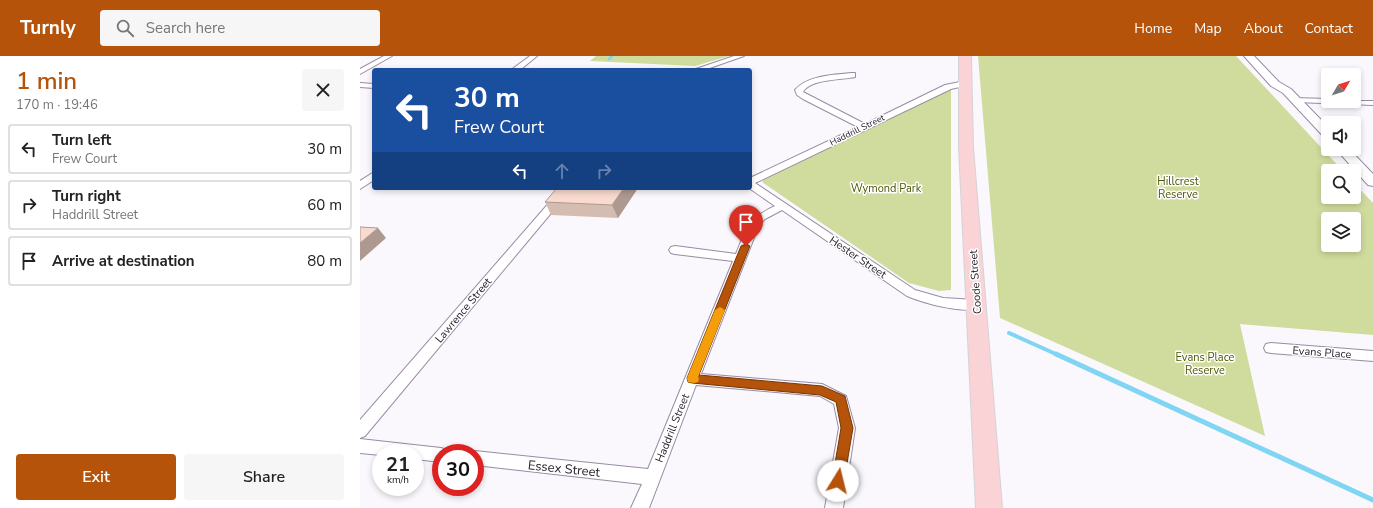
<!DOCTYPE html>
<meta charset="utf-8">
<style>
:root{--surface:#fff;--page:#f6f6f6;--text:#222;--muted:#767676;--line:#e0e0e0;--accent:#b45309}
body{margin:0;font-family:"Nunito Sans",sans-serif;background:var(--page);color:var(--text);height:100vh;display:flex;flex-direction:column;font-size:15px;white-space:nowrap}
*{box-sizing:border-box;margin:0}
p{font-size:13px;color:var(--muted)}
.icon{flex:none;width:22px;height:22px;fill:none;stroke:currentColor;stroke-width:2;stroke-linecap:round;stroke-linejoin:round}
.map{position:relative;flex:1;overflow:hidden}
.panel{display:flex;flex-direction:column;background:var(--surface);width:360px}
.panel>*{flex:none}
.guide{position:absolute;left:12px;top:12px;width:380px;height:122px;border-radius:4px;box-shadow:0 2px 6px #0003;background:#1a4fa0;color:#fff;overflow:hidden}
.needle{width:26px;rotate:51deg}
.tools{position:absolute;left:961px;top:12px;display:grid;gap:8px}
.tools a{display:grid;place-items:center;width:40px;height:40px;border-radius:4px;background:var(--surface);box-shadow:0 2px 6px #0003;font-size:20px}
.speed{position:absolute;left:12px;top:388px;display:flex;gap:8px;font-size:20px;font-weight:700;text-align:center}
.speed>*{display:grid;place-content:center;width:52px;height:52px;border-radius:50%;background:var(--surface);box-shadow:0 2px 6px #0003;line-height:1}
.speed small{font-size:10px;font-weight:400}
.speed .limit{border:6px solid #d22;background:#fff;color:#111}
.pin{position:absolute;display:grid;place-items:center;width:34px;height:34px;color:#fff;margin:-41px -17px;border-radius:50% 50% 50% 0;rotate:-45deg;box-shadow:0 0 4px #0007}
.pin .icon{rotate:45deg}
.me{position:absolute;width:44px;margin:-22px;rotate:9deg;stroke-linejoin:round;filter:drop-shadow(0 0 3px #0008)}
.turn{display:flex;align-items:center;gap:14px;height:84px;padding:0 16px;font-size:18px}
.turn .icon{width:52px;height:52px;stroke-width:2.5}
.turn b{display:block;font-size:28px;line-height:34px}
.lanes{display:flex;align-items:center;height:38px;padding:0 16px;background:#0003;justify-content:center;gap:20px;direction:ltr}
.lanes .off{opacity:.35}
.round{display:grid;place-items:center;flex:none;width:42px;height:42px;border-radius:4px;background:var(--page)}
.head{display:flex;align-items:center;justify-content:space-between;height:68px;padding:0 16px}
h1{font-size:24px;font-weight:600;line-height:30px;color:var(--accent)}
.cta{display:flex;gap:8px;margin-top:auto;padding:8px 16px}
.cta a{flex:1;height:46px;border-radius:4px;background:var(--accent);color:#fff;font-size:16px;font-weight:600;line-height:46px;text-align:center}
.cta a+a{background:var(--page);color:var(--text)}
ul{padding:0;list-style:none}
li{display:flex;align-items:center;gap:12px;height:50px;margin:0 8px 6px;padding:0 8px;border:2px solid var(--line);border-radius:4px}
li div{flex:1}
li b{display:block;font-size:15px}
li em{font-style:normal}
header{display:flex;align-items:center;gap:24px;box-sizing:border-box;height:56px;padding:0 20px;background:var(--accent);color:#fff}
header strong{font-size:19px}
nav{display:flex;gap:22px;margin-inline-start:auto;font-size:14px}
.search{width:280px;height:36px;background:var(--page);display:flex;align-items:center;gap:10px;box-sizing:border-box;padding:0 14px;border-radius:4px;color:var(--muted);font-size:15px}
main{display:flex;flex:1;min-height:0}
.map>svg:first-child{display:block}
.green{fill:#cfdc9d;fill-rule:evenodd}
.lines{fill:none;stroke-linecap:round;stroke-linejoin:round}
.stream-far2{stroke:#80d6f2;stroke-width:2.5}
.stream-far1{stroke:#80d6f2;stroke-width:4}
.stream{stroke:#80d6f2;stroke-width:5}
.street-casing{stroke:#998ba4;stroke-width:2}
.secondary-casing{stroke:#998ba4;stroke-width:2}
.primary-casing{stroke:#d4d3d4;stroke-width:2}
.street{fill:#fff;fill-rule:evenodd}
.secondary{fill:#fff;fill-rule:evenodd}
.primary{fill:#fad3d7;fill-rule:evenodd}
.wall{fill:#d5bcb1}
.shaded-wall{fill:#ae9990}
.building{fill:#f8dbce;stroke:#ae9990}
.route{fill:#b45309;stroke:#753606}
.slow{fill:#f59e0b}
.labels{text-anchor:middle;stroke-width:3;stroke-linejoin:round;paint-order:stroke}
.far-street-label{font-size:9px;fill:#26212a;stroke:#fff}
.park-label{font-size:11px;fill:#4c5706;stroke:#fff}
.street-label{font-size:11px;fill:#26212a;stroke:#fff}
.near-street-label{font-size:13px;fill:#26212a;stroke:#fff}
</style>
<header>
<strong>Turnly</strong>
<div class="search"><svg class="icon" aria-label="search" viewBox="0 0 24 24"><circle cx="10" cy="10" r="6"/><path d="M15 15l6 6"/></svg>Search here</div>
<nav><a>Home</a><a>Map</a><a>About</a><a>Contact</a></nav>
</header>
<main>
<section class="panel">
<div class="head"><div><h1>1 min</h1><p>170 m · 19:46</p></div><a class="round"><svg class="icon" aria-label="close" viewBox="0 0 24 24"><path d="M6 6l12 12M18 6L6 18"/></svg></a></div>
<ul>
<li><svg class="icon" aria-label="left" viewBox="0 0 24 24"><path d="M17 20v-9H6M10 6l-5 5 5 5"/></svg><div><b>Turn left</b><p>Frew Court</p></div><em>30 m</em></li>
<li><svg class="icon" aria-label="right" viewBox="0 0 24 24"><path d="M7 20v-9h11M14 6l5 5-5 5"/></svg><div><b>Turn right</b><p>Haddrill Street</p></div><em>60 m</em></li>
<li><svg class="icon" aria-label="arrive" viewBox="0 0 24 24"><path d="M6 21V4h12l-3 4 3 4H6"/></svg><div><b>Arrive at destination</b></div><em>80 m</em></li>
</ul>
<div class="cta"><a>Exit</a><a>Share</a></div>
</section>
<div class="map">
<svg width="1013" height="452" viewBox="0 0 1013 452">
<rect width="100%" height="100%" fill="#faf7fd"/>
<g class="green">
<path d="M 236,0 L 369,0 L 335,10 L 230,5 Z"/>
<path d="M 618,0 L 876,0 L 983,115 L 968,115 L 968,141 L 994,141 L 994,127 L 1013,147 L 1013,279 L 880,268 L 905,380 L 640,262 ZM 968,163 L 994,163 L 994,189 L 968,189 Z"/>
<path d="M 583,33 L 591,34 L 591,234 L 579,235 L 549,227 L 402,126 L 408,118 Z"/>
</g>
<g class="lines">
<path class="stream-far2" d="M 249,3 L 252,0"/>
<path class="stream-far1" d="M 649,277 L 698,299"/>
<path class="stream" d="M 696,298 L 1013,444"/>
<g class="street-casing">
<g id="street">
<path d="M 24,0 L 32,0 L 0,18 L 0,13 Z"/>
<path d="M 170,0 L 177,0 L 160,14 L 151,14 Z"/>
<path d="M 374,0 L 384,0 L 344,14 L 333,14 Z"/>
<path d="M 492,17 L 495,17 L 495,21 C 481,24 450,23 443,36 L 505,68 L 585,29 L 605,25 L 609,27 L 608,29 L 591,33 L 395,127 L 555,234 L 583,242 L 616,244 L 620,246 L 622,249 L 620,252 C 602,258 564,247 547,240 L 422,154 L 405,163 L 399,169 L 341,318 L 462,328 L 486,340 L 495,372 L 483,452 L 465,452 L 479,372 L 474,348 L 460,340 L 336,329 L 289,452 L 271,452 L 282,428 L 115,409 L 115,397 L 109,397 L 115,395 L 288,413 L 373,205 L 315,198 L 311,197 L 309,194 L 311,191 L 315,190 L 376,198 C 388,169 386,164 415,150 L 389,132 L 390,122 L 498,71 L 443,43 L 437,39 L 435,34 C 448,19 474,19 492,17 Z"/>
<path d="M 0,27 L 14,28 L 14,32 L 0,31 Z"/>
<path d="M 933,42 L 968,43 L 968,45 L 1013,45 L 1013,49 L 936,46 L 932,44 Z"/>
<path d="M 14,116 L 14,124 L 0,133 L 0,125 Z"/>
<path d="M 202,132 L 212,132 L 5,380 L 0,382 L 0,364 Z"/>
<path d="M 911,287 L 1013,295 L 1013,305 L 911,297 L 906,296 L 904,292 L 906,288 Z"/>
<path d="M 0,383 L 81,392 L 87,394 L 88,397 L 81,397 L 81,406 L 55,403 L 55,397 L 21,397 L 21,399 L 0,397 Z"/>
</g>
</g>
<g class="secondary-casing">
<g id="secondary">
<path d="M 884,0 L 894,0 L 919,26 L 931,33 L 968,71 L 968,82 L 964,81 L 923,37 L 911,30 Z"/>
<path d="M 976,93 L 989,93 L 1013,118 L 1013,130 L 1008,129 Z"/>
</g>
</g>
<g class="primary-casing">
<path id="primary" d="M 599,0 L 611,0 L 613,91 L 642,452 L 616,452 L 599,91 Z"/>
</g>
<use href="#street" class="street"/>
<use href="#secondary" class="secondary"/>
<use href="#primary" class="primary"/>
</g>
<path class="wall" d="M 278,132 L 258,162 L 191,159 L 185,146 Z"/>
<g class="shaded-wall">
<path d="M 264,132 L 278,132 L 258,162 L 252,149 Z"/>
<path d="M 18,172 L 26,182 L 0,205 L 0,187 Z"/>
</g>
<g class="building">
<path d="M 197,132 L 264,132 L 252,149 L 185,146 Z"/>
<path d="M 0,171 L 18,172 L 0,187 Z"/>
</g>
<path class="route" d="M 386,188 L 390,190 L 339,319 L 462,330 L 485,340 L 493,372 L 484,425 L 483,429 L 478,431 L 474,429 L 472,425 L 481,372 L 476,346 L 460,339 L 332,327 L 328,326 L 327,322 L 381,190 Z"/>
<path class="slow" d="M 360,251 L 365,254 L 338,321 L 339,323 L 338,326 L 334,327 L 328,326 L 327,322 L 355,254 Z"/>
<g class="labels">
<g class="far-street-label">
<text transform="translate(497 74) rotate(-26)" y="3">Haddrill Street</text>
</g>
<g class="park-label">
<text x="818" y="129">Hillcrest<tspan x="818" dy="13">Reserve</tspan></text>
<text x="526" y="136">Wymond Park</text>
<text x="845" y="305">Evans Place<tspan x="845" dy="13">Reserve</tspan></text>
</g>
<g class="street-label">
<text transform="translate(498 201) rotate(34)" y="4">Hester Street</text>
<text transform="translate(615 226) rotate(-94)" y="4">Coode Street</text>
<text transform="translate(103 254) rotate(-50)" y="4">Lawrence Street</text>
<text transform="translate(962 296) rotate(4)" y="4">Evans Place</text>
<text transform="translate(312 372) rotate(-68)" y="4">Haddrill Street</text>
</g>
<g class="near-street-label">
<text transform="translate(204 412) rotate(6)" y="5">Essex Street</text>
</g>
</g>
</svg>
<div class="tools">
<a><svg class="needle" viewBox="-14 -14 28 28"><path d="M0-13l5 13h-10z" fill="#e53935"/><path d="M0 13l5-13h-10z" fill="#767676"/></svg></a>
<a><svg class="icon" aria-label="sound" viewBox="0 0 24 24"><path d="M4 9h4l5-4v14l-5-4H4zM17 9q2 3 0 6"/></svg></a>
<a><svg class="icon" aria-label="search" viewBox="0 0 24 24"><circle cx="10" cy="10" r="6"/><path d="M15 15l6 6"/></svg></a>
<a><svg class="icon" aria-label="layers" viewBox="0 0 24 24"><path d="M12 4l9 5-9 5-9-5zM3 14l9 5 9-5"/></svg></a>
</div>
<div class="speed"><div>21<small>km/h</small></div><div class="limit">30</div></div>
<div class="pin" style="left:386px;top:190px;background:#d93025"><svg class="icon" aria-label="arrive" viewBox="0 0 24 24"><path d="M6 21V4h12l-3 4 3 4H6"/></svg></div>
<svg class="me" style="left:478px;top:425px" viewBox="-20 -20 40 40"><circle r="19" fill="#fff"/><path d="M0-13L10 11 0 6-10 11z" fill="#b45309"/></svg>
<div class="guide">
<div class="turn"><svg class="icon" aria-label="left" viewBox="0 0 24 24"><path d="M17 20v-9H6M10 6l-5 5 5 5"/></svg><div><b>30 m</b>Frew Court</div></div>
<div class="lanes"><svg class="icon" aria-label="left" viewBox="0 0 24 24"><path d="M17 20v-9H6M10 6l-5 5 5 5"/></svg><svg class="icon off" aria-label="ahead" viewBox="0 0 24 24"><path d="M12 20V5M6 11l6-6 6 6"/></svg><svg class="icon off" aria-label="right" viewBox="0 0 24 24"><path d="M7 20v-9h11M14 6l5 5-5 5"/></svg></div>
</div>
</div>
</main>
